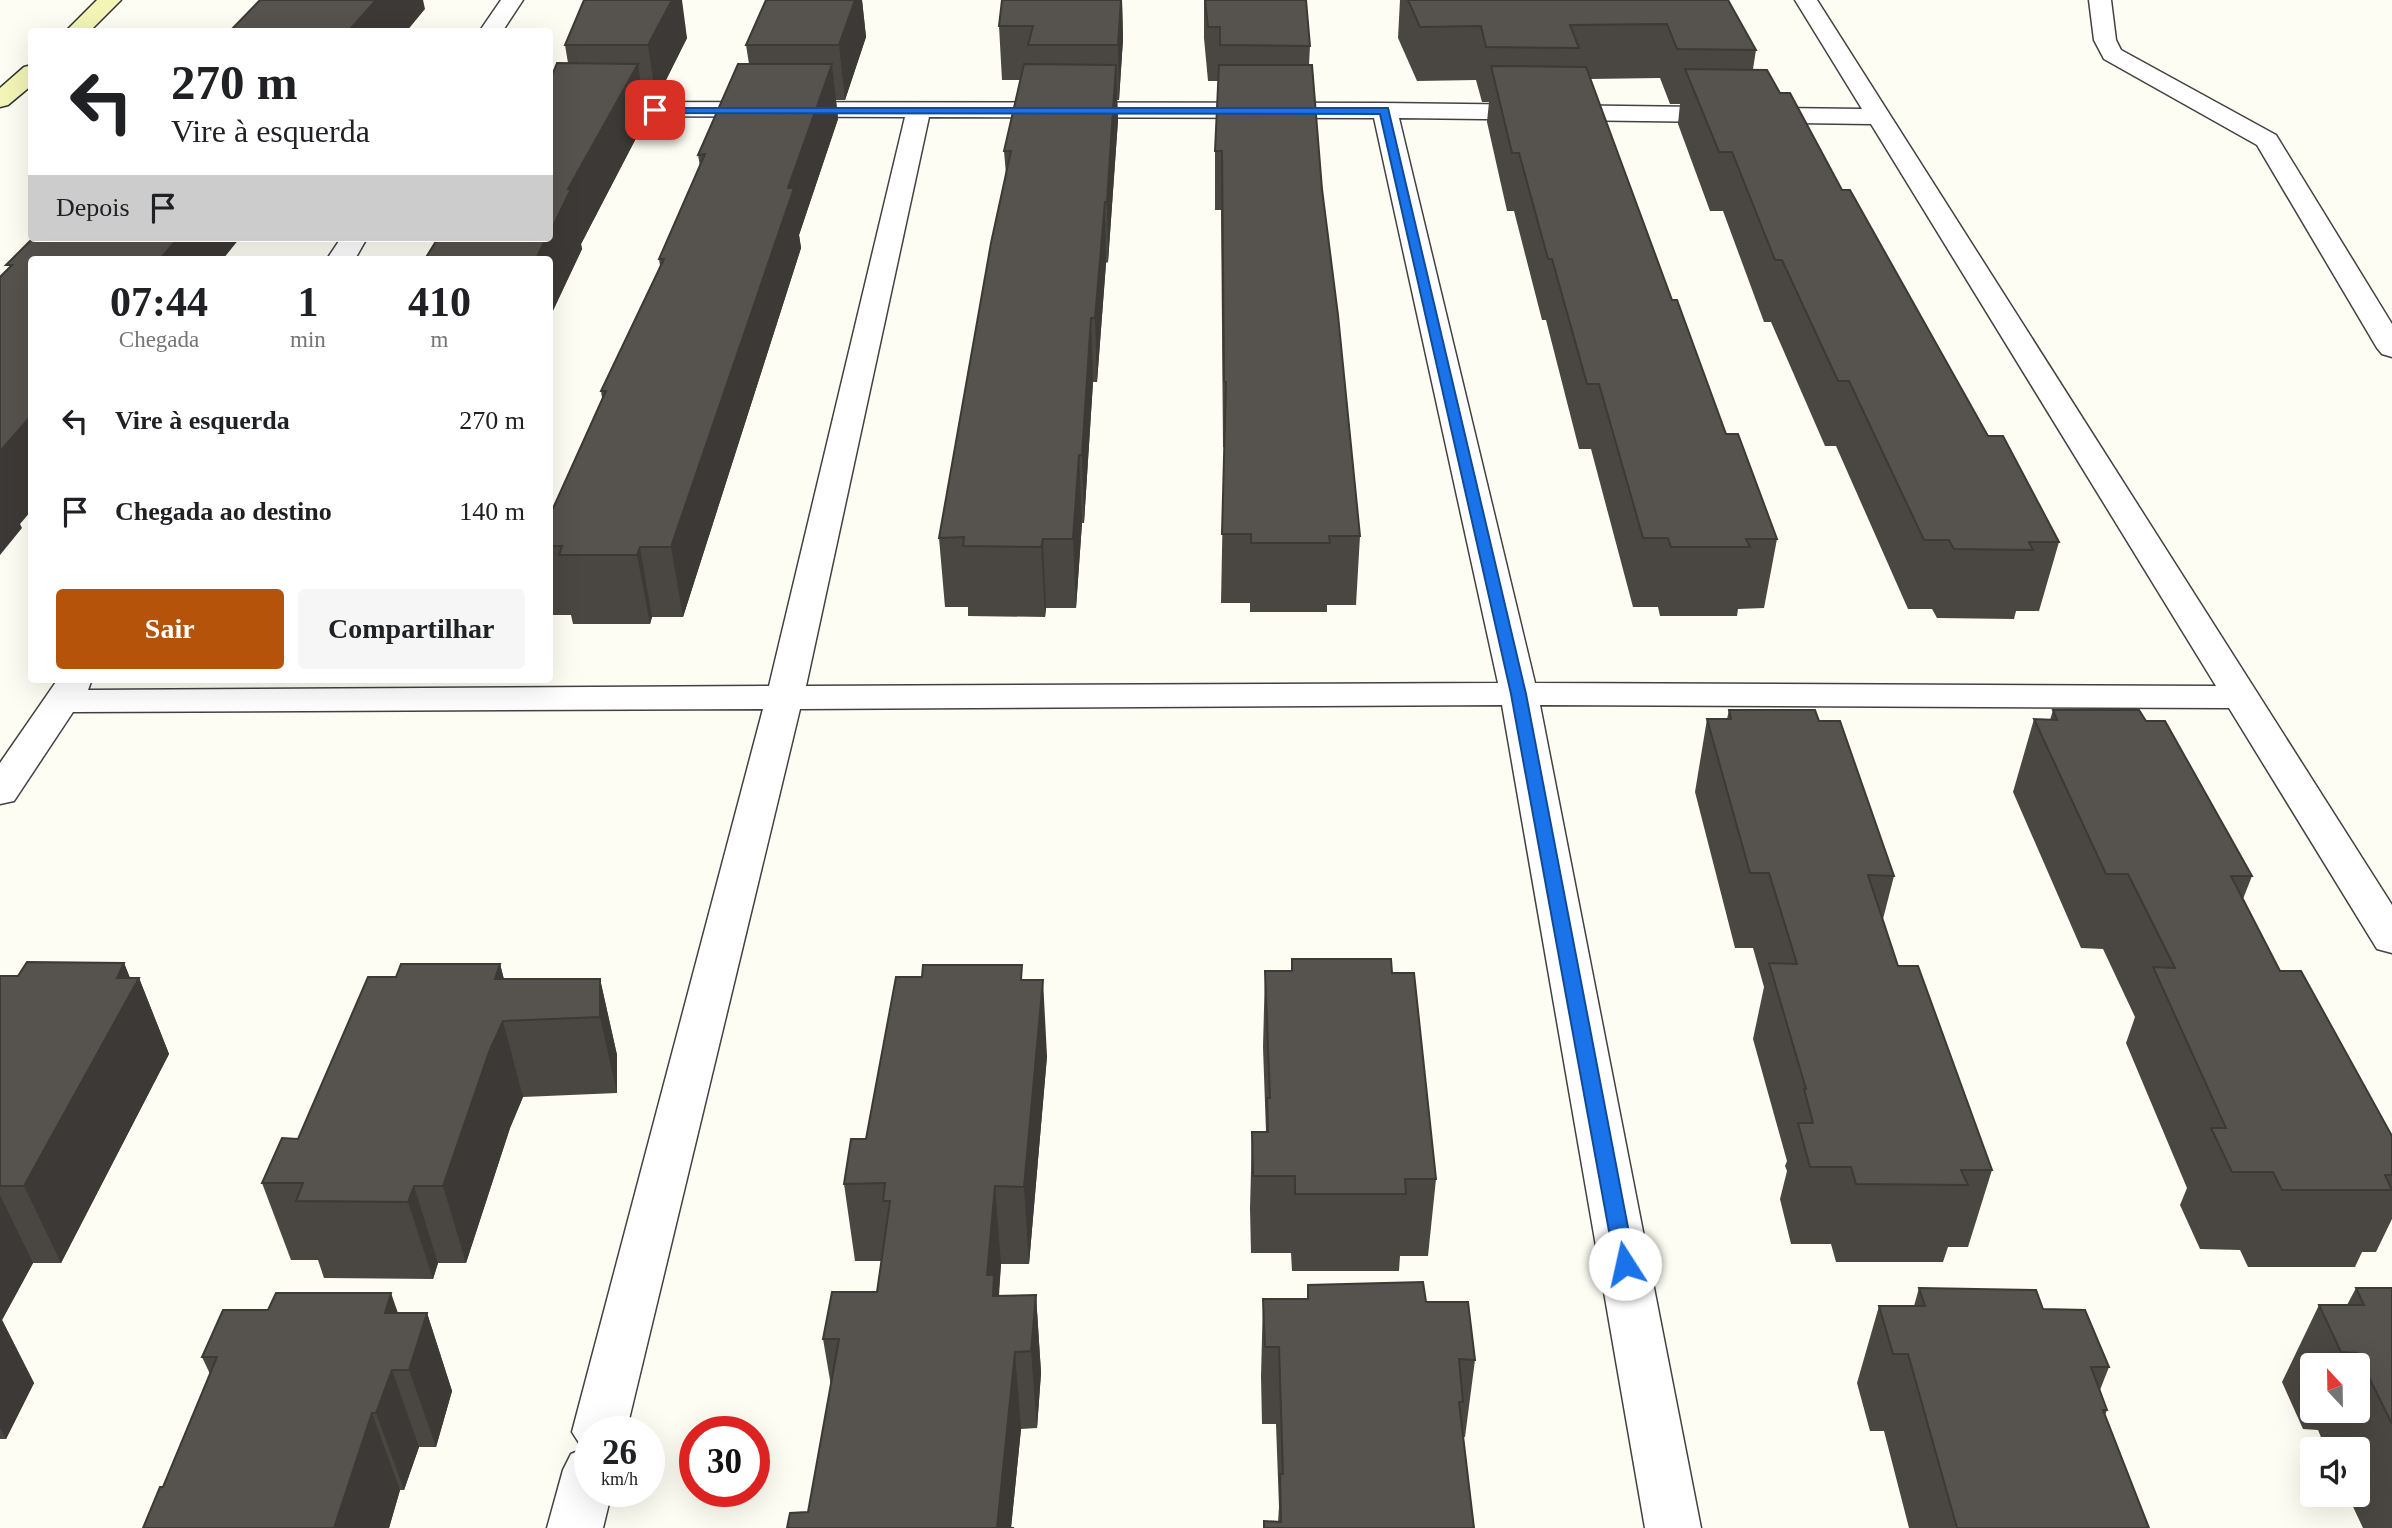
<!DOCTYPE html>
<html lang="pt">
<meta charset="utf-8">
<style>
:root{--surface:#fff;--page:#f6f6f6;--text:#202124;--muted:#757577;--accent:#b45309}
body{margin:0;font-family:"Times New Roman",serif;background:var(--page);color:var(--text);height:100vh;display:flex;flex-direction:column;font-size:26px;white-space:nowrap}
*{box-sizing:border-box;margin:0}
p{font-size:23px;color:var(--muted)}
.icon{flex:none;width:38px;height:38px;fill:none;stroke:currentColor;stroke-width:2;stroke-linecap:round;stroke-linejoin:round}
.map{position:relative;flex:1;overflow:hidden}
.details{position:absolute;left:28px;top:256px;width:525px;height:427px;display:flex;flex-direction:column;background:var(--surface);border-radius:7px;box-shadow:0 7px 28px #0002}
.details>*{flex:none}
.top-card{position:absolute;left:28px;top:28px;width:525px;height:214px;border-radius:7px;box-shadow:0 7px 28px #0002;background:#fff;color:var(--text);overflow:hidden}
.needle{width:46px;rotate:338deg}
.controls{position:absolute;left:2300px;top:1353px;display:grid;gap:14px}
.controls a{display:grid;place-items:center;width:70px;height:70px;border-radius:7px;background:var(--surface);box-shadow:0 7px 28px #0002;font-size:35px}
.speed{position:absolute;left:574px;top:1416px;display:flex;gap:14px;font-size:35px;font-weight:700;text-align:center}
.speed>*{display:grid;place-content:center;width:91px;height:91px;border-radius:50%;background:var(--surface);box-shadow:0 7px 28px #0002;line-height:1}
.speed small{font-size:18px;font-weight:400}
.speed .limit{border:10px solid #d22;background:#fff;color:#111}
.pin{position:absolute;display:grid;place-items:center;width:60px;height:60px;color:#fff;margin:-30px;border-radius:14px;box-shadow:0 4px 10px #0006}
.me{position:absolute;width:77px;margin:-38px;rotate:350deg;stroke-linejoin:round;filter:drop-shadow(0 0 5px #0008)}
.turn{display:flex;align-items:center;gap:24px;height:147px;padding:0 28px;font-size:32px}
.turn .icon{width:91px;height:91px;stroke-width:2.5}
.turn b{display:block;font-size:49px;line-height:60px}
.then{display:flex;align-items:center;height:66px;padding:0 28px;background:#0003;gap:14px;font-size:26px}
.eta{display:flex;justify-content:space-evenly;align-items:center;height:119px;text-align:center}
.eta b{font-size:42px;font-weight:700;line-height:49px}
.action{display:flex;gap:14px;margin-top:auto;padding:14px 28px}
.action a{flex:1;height:80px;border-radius:7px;background:var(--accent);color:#fff;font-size:28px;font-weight:700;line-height:80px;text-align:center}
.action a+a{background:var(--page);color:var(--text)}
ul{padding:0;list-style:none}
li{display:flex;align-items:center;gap:21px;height:91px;padding:0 28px}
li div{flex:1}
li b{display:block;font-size:26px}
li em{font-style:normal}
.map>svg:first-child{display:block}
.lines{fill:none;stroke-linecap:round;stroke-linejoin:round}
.street-casing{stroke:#424242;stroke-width:3}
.secondary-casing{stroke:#313131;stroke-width:3}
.street{fill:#fff;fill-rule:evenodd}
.secondary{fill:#f2f5b6;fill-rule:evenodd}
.wall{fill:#4a4742;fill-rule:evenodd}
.shaded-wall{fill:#3c3936}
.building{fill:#56524d;stroke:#3c3936;stroke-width:2}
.route{fill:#1a73e8;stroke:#114b97;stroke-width:2}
</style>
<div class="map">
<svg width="2392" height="1528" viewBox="0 0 2392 1528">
<rect width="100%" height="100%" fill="#fdfdf3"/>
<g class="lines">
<g class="street-casing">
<g id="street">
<path d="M 501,0 L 523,0 L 502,32 L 479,32 Z"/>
<path d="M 1795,0 L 1817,0 L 2392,905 L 2392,953 L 2377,949 L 2229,708 L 1540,705 L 1701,1528 L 1645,1528 L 1502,705 L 800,709 L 626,1432 L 590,1432 L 590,1491 L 612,1491 L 603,1528 L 547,1528 L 563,1470 L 571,1454 L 583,1449 L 572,1432 L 763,709 L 73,712 L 14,801 L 0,804 L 0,763 L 58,679 L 92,679 L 88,690 L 769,686 L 905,117 L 550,116 L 550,102 L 1381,103 L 1862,109 ZM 929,117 L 1374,118 L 1498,683 L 806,686 ZM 1399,118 L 1871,124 L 2216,686 L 1535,683 Z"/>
<path d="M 2089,0 L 2111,0 L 2116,40 L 2121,50 L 2276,135 L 2392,324 L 2392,357 L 2382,354 L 2377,348 L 2257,145 L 2104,59 L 2094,40 Z"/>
<path d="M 341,238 L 367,238 L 355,259 L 327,259 Z"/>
</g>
</g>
<g class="secondary-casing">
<g id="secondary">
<path d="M 97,0 L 121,0 L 89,32 L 65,32 Z"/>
<path d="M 32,65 L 32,85 L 8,105 L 0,107 L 0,88 L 24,67 Z"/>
</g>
</g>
<use href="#street" class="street"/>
<use href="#secondary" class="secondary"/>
</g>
<g class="wall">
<path d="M 766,0 L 862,0 L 866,37 L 845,100 L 836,100 L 838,119 L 799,235 L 801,248 L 683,617 L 652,617 L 650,624 L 573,624 L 571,615 L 550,615 L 550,515 L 602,398 L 601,391 L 660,266 L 659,259 L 700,166 L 698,155 L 749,64 L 746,45 Z"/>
<path d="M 1002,0 L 1122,0 L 1123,39 L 1119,100 L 1117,100 L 1118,120 L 1108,262 L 1106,263 L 1097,382 L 1093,382 L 1084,523 L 1082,523 L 1076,608 L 1046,608 L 1045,617 L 968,616 L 968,607 L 945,607 L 939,538 L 1006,174 L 1004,151 L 1021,80 L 1002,80 L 999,26 Z"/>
<path d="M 1204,0 L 1306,0 L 1310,46 L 1309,65 L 1322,189 L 1360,536 L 1356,605 L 1327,605 L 1327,612 L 1250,612 L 1250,603 L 1221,603 L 1224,447 L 1223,447 L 1221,210 L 1215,210 L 1215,151 L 1218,81 L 1208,81 L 1204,38 Z"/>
<path d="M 1400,0 L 1728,0 L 1756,50 L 1753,69 L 1780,93 L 1842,190 L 1988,436 L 2059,542 L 2039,611 L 2016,611 L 2014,619 L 1937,618 L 1932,609 L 1908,609 L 1836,446 L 1825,446 L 1771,322 L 1764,322 L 1723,211 L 1710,211 L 1678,124 L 1680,104 L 1670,104 L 1660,78 L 1590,79 L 1672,300 L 1726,434 L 1777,539 L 1764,608 L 1738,609 L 1737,616 L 1660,616 L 1658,607 L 1633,607 L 1591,449 L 1579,449 L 1546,320 L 1542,320 L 1514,211 L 1507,211 L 1487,122 L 1489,102 L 1482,102 L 1476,80 L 1417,81 L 1398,38 Z"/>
<path d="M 687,38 L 656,100 L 643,99 L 646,119 L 581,244 L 582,249 L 550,317 L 550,259 L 568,63 L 565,45 Z"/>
<path d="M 1729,710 L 1819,721 L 1894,876 L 1883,919 L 1898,966 L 1992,1170 L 1968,1247 L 1948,1247 L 1943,1262 L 1836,1262 L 1831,1244 L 1791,1244 L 1780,1199 L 1787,1171 L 1785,1166 L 1787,1161 L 1753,1039 L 1764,987 L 1753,948 L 1735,948 L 1695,792 L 1707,719 L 1727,719 Z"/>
<path d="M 2053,710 L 2146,721 L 2252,876 L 2243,899 L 2280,971 L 2392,1136 L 2392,1219 L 2376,1252 L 2362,1252 L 2355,1267 L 2248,1267 L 2240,1250 L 2200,1249 L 2180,1205 L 2187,1188 L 2126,1043 L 2135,1017 L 2103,949 L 2081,948 L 2013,792 L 2034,719 L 2050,720 Z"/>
<path d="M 1292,959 L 1392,973 L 1436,1179 L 1428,1256 L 1400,1256 L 1399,1271 L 1292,1271 L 1291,1253 L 1251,1253 L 1250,1209 L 1252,1132 L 1266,1132 L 1263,1047 L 1265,971 L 1291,971 Z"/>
<path d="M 124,963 L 130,978 L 139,978 L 169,1054 L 61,1263 L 33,1263 L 2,1320 L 34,1383 L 6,1439 L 0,1439 L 0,976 L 18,976 Z"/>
<path d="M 500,964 L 504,979 L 600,979 L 617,1055 L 617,1093 L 523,1097 L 510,1128 L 466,1263 L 438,1263 L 433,1279 L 324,1278 L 318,1260 L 291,1260 L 262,1183 L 298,1139 L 396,977 Z"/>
<path d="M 1023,980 L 1047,1056 L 1029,1264 L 1001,1264 L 999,1296 L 1036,1295 L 1041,1373 L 1037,1428 L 1021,1429 L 1011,1528 L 808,1512 L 831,1386 L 823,1339 L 877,1292 L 881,1261 L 855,1261 L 844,1184 L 866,1139 Z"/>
<path d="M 1308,1285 L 1426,1302 L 1475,1360 L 1465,1437 L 1463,1437 L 1474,1528 L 1278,1522 L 1279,1507 L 1276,1424 L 1262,1424 L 1261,1376 L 1263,1299 L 1307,1299 Z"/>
<path d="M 1919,1288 L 2043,1309 L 2109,1367 L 2100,1390 L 2107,1410 L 2105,1415 L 2149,1528 L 1909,1528 L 1884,1431 L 1870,1431 L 1857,1383 L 1879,1306 L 1914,1306 Z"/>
<path d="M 2356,1288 L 2392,1288 L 2392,1528 L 2363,1528 L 2347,1494 L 2357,1494 L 2357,1449 L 2326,1449 L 2318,1430 L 2303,1429 L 2282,1382 L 2319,1305 L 2347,1305 ZM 2312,1365 L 2357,1365 L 2357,1410 L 2312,1410 Z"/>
<path d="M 398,1313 L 427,1313 L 452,1391 L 436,1447 L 419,1447 L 404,1490 L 400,1490 L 389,1528 L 143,1528 L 163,1487 L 210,1374 L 202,1357 Z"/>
</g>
<g class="shaded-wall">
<path d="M 376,0 L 423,0 L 425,9 L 406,32 L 353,32 L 352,27 Z"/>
<path d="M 672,0 L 682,0 L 687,38 L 656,100 L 648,45 Z"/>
<path d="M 855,0 L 862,0 L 866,37 L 845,100 L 839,45 Z"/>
<path d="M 1121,0 L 1122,0 L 1123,39 L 1119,100 L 1118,45 Z"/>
<path d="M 638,64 L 646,119 L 581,244 L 582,249 L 550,317 L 550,259 L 536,259 L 546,238 L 550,238 L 550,232 L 568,189 Z"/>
<path d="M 832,64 L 838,119 L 799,235 L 801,248 L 683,617 L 671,547 L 788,188 Z"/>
<path d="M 1116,65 L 1118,120 L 1108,262 L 1107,202 Z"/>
<path d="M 1105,202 L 1106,263 L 1097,382 L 1095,318 Z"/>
<path d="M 178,238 L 240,238 L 223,259 L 160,259 Z"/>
<path d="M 1091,318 L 1093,382 L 1084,523 L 1082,455 Z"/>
<path d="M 32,415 L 32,510 L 20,524 L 22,528 L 0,555 L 0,451 Z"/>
<path d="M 1079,455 L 1082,523 L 1076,608 L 1073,539 Z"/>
<path d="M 1043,539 L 1046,608 L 1045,617 L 1041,547 Z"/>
<path d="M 640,547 L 652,617 L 650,624 L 637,555 Z"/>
<path d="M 124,963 L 134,988 L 139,978 L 169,1054 L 61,1263 L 24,1186 L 117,978 Z"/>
<path d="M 500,964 L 514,1020 L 495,979 Z"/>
<path d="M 600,979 L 617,1055 L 617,1093 L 600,1017 Z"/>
<path d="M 1043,980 L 1047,1056 L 1029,1264 L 1024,1187 Z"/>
<path d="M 503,1021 L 523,1097 L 510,1128 L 466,1263 L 443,1186 L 489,1052 Z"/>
<path d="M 414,1186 L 438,1263 L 433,1279 L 408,1202 Z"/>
<path d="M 995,1186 L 1001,1264 L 997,1313 L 987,1275 Z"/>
<path d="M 0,1195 L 33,1263 L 2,1320 L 34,1383 L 6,1439 L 0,1428 Z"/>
<path d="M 391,1293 L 413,1356 L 427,1313 L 452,1391 L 436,1447 L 409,1370 L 385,1313 Z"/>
<path d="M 1036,1295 L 1041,1373 L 1037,1428 L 1031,1351 Z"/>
<path d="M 1015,1352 L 1021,1429 L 1011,1528 L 997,1528 Z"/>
<path d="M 392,1370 L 419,1447 L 404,1490 L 376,1413 Z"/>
<path d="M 372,1413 L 400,1490 L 389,1528 L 334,1528 Z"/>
</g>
<g class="building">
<path d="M 260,0 L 376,0 L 352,27 L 356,27 L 353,32 L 229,32 Z"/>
<path d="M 584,0 L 672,0 L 648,45 L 565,45 Z"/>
<path d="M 766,0 L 855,0 L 839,45 L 746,45 Z"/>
<path d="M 1002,0 L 1121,0 L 1118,45 L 1028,45 L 1033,26 L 999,26 Z"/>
<path d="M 1205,0 L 1306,0 L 1310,46 L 1220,45 L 1220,27 L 1208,27 Z"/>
<path d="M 1408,0 L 1728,0 L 1756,50 L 1677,49 L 1667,24 L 1570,25 L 1579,48 L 1486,47 L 1481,26 L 1420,27 Z"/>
<path d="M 557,63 L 638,64 L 568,189 L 571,189 L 550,232 L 550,81 Z"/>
<path d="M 738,64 L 832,64 L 788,188 L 794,188 L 671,547 L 640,547 L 637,555 L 559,555 L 562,546 L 550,546 L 550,515 L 606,391 L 601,391 L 664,259 L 659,259 L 705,154 L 698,155 Z"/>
<path d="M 1024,64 L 1116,65 L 1107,202 L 1105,202 L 1095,318 L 1091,318 L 1082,455 L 1079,455 L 1073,539 L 1043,539 L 1041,547 L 963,546 L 964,537 L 939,538 L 991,243 L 1011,151 L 1004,151 Z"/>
<path d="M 1219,65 L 1312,65 L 1322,189 L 1338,315 L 1360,536 L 1329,536 L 1330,543 L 1251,543 L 1251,534 L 1222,534 L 1226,382 L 1224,382 L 1222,151 L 1215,151 Z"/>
<path d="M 1491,66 L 1586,67 L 1672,300 L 1677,300 L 1726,434 L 1738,434 L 1777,539 L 1746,539 L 1750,547 L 1671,547 L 1668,538 L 1643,538 L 1599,384 L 1587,384 L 1552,259 L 1548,259 L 1519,153 L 1512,153 Z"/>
<path d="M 1685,69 L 1767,70 L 1780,93 L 1790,93 L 1842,190 L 1850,190 L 1988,436 L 2003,436 L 2059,542 L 2029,542 L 2033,550 L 1954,549 L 1949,540 L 1924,540 L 1849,381 L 1838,381 L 1782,260 L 1775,260 L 1732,152 L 1719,152 Z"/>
<path d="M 33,238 L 178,238 L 160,259 L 32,259 L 32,415 L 0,451 L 0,277 L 12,265 L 6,265 Z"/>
<path d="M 438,238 L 546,238 L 536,259 L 425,259 Z"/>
<path d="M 1729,710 L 1815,710 L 1819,721 L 1840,721 L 1894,876 L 1868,875 L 1898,966 L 1918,966 L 1992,1170 L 1961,1170 L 1968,1185 L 1856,1184 L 1851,1167 L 1810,1167 L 1798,1123 L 1813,1123 L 1804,1089 L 1806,1089 L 1769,963 L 1797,964 L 1769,873 L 1750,873 L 1707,719 L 1731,719 Z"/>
<path d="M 2053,710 L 2139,710 L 2146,721 L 2165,721 L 2252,876 L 2231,876 L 2280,971 L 2301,971 L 2392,1136 L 2392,1175 L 2385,1175 L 2392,1190 L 2282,1190 L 2273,1172 L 2232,1172 L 2211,1128 L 2226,1128 L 2153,967 L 2175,968 L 2128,874 L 2106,874 L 2034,719 L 2057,720 Z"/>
<path d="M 1292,959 L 1391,959 L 1392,973 L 1414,973 L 1436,1179 L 1405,1179 L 1406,1194 L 1295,1194 L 1295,1176 L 1253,1176 L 1252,1132 L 1268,1132 L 1267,1098 L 1270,1098 L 1265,971 L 1292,971 Z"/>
<path d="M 27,962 L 124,963 L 117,978 L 139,978 L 24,1186 L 0,1186 L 0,976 L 18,976 Z"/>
<path d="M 401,964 L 500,964 L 495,979 L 600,979 L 600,1017 L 503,1021 L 489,1052 L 443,1186 L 414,1186 L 408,1202 L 296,1201 L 303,1183 L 262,1183 L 282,1138 L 298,1139 L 368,977 L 396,977 Z"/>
<path d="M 923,965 L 1022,965 L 1021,980 L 1043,980 L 1024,1187 L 995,1186 L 987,1275 L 994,1275 L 993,1296 L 1036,1295 L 1031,1351 L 1015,1352 L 997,1528 L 1014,1528 L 787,1528 L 790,1513 L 808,1512 L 839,1339 L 823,1339 L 832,1292 L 877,1292 L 890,1201 L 883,1201 L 885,1183 L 844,1184 L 851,1139 L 866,1139 L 896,977 L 922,977 Z"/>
<path d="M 1423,1282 L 1426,1302 L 1468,1302 L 1475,1360 L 1459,1359 L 1463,1402 L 1459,1402 L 1474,1528 L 1264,1528 L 1264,1521 L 1281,1522 L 1280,1474 L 1283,1474 L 1279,1347 L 1265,1347 L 1263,1299 L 1308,1299 L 1308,1285 Z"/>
<path d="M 1919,1288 L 2036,1290 L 2043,1309 L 2085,1310 L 2109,1367 L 2091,1367 L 2107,1410 L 2103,1410 L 2149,1528 L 1957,1528 L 1908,1354 L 1893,1354 L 1879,1306 L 1925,1306 Z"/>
<path d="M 2356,1288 L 2392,1288 L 2392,1424 L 2357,1353 L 2341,1352 L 2319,1305 L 2364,1305 Z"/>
<path d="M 276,1293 L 391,1293 L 385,1313 L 427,1313 L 409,1370 L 392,1370 L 376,1413 L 372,1413 L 334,1528 L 143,1528 L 160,1487 L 163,1487 L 217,1357 L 202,1357 L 223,1310 L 268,1310 Z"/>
</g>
<path class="route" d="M 651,108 L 1388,108 L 1526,694 L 1635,1264 L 1632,1270 L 1625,1272 L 1618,1270 L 1615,1264 L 1511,694 L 1380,114 L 655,113 L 650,110 Z"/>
</svg>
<div class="controls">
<a><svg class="needle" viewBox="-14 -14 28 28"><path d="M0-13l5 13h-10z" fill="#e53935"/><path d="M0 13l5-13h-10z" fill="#757577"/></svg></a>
<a><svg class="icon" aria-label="sound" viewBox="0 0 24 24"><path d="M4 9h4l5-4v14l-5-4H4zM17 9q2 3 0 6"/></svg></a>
</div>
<div class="speed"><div>26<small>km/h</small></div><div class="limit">30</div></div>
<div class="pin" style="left:655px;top:110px;background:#d93025"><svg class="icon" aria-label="arrive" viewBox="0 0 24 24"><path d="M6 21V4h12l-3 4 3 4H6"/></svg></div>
<svg class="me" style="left:1625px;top:1264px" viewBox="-20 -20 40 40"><circle r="19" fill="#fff"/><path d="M0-13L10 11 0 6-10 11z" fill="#1a73e8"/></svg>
<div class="top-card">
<div class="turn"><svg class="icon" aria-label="left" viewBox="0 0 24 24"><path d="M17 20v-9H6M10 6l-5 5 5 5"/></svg><div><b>270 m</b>Vire à esquerda</div></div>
<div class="then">Depois<svg class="icon" aria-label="arrive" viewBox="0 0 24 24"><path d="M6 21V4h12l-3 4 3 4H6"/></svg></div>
</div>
<section class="details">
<div class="eta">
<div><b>07:44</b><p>Chegada</p></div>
<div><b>1</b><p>min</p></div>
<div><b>410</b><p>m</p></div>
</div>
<ul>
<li><svg class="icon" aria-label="left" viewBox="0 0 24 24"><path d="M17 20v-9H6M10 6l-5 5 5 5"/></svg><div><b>Vire à esquerda</b></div><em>270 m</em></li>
<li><svg class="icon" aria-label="arrive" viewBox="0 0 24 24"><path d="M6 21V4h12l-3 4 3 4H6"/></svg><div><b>Chegada ao destino</b></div><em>140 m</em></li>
</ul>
<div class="action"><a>Sair</a><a>Compartilhar</a></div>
</section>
</div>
